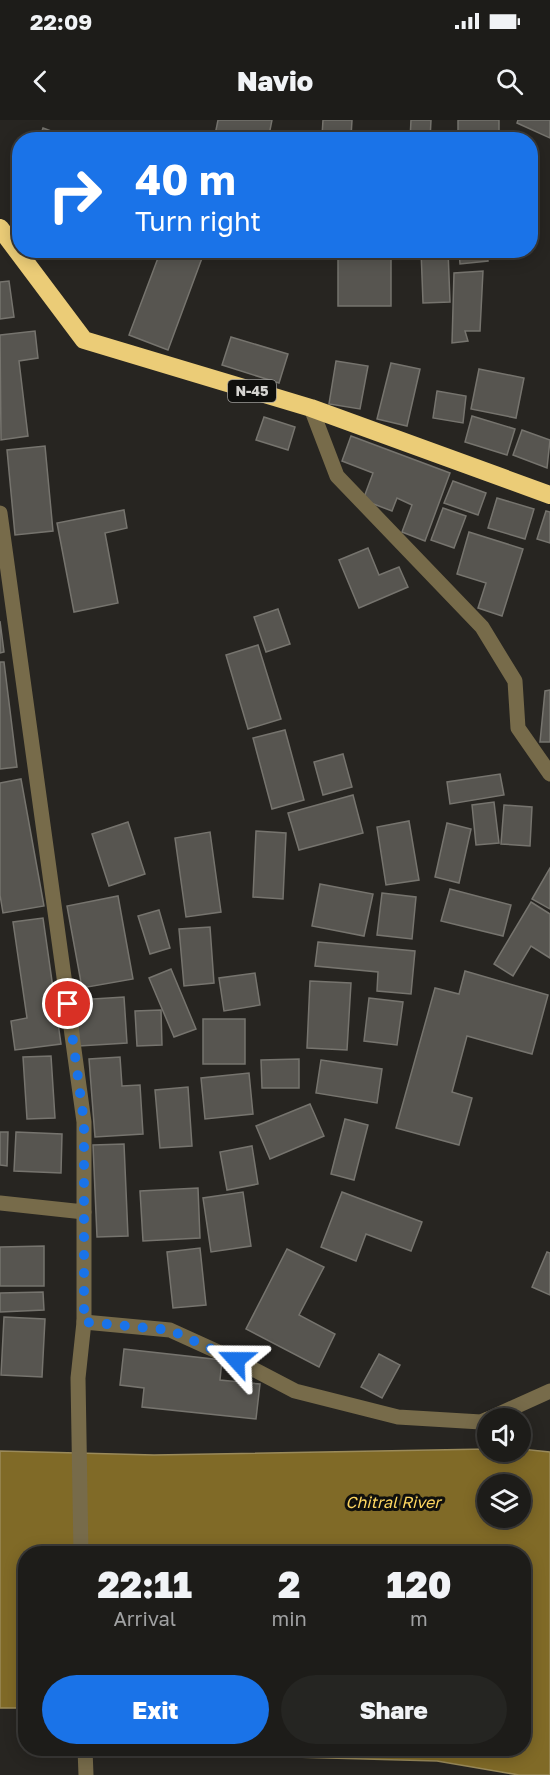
<!DOCTYPE html>
<style>
:root{--surface:#1d1c19;--page:#252522;--text:#f1f3f6;--muted:#a0a1a2;--line:#3b3a38;--accent:#1a73e8}
body{margin:0;font-family:"Golos Text",sans-serif;background:var(--page);color:var(--text);height:100vh;display:flex;flex-direction:column;font-size:22px;white-space:nowrap}
*{box-sizing:border-box;margin:0}
p{font-size:20px;color:var(--muted)}
.icon{flex:none;width:33px;height:33px;fill:none;stroke:currentColor;stroke-width:2;stroke-linecap:round;stroke-linejoin:round}
.map{position:relative;flex:1;overflow:hidden}
.drawer{position:absolute;left:18px;top:1426px;width:513px;height:210px;display:flex;flex-direction:column;background:var(--surface);border-radius:24px;box-shadow:0 3px 15px #0003,0 0 0 2px var(--line)}
.drawer>*{flex:none}
.top-card{position:absolute;left:12px;top:12px;width:526px;height:126px;border-radius:24px;box-shadow:0 3px 15px #0003,0 0 0 2px var(--line);background:#1a73e8;color:#fff;overflow:hidden}
.fabs{position:absolute;left:477px;top:1288px;display:grid;gap:12px}
.fabs a{display:grid;place-items:center;width:54px;height:54px;border-radius:50%;background:var(--surface);box-shadow:0 3px 15px #0003,0 0 0 2px var(--line);font-size:30px}
.pin{position:absolute;display:grid;place-items:center;width:51px;height:51px;color:#fff;margin:-26px;border:3px solid #fff;border-radius:50%;box-shadow:0 2px 6px #0007}
.me{position:absolute;width:66px;margin:-33px;rotate:294deg;stroke-linejoin:round;filter:drop-shadow(0 0 4px #0008)}
.turn{display:flex;align-items:center;gap:21px;height:126px;padding:0 24px;font-size:27px}
.turn .icon{width:78px;height:78px;stroke-width:2.5}
.turn b{display:block;font-size:42px;line-height:51px}
.eta{display:flex;justify-content:space-evenly;align-items:center;height:102px;text-align:center}
.eta b{font-size:36px;font-weight:800;line-height:42px}
.action{display:flex;gap:12px;margin-top:auto;padding:12px 24px}
.action a{flex:1;height:69px;border-radius:36px;background:var(--accent);color:#fff;font-size:24px;font-weight:800;line-height:69px;text-align:center}
.action a+a{background:var(--page);color:var(--text)}
.status{display:flex;justify-content:space-between;align-items:center;height:42px;padding:0 30px;background:var(--surface);direction:ltr}
.status svg{height:16px;fill:currentColor}
header{display:flex;justify-content:space-between;align-items:center;height:78px;padding:0 24px;background:var(--surface);font-size:27px;font-weight:800}
.map>svg:first-child{display:block}
.water{fill:#806a27;stroke:#9a8a5a;stroke-width:1.5;fill-rule:evenodd}
.building{fill:#575550;stroke:#76746e;stroke-width:1.5}
.lines{fill:none;stroke-linecap:round;stroke-linejoin:round}
.minor{stroke:#776b4a;stroke-width:15}
.highway{stroke:#ebcc77;stroke-width:18}
.route{stroke:#1a73e8;stroke-width:10;stroke-dasharray:0 18}
.labels{text-anchor:middle;stroke-width:6;stroke-linejoin:round;paint-order:stroke}
.shield{fill:#0f0f0d;stroke:#9a9996;stroke-width:1.5}
.shield-label{font-size:14px;font-weight:bold;fill:#d5d4d1}
.water-label{font-size:16px;font-style:italic;fill:#fcd560;stroke:#0f0f0d}
</style>
<div class="status"><b>22:09</b><svg viewBox="0 0 49 12"><path d="M0 12V9h3v3zM5 12V6h3v6zM10 12V3h3v9zM15 12V0h3v12zM26 1h20v11H26zM47 4h2v5h-2z"/></svg></div>
<header><svg class="icon" aria-label="back" viewBox="0 0 24 24"><path d="M15 5l-7 7 7 7"/></svg>Navio<svg class="icon" aria-label="search" viewBox="0 0 24 24"><circle cx="10" cy="10" r="6"/><path d="M15 15l6 6"/></svg></header>
<div class="map">
<svg width="550" height="1655" viewBox="0 0 550 1655">
<rect width="100%" height="100%" fill="#272521"/>
<path class="water" d="M 487,1329 L 488,1332 L 520,1332 L 521,1329 L 550,1332 L 550,1655 L 519,1655 L 437,1641 L 293,1637 L 271,1629 L 524,1629 L 524,1434 L 26,1434 L 25,1588 L 0,1588 L 0,1331 L 154,1335 ZM 488,1365 L 520,1365 L 520,1398 L 488,1398 Z"/>
<g class="building">
<path d="M 218,0 L 272,0 L 268,20 L 235,20 L 215,15 Z"/>
<path d="M 323,0 L 352,0 L 351,17 L 322,16 Z"/>
<path d="M 411,0 L 431,0 L 430,20 L 410,20 Z"/>
<path d="M 458,0 L 499,0 L 499,11 L 458,13 Z"/>
<path d="M 518,0 L 550,0 L 550,18 L 517,3 Z"/>
<path d="M 43,8 L 75,20 L 39,20 Z"/>
<path d="M 496,16 L 497,20 L 461,20 L 461,18 Z"/>
<path d="M 161,130 L 205,130 L 168,230 L 129,215 Z"/>
<rect x="338" y="130" width="53" height="56"/>
<path d="M 421,130 L 448,130 L 450,182 L 423,183 Z"/>
<path d="M 459,130 L 487,130 L 488,141 L 460,144 Z"/>
<path d="M 483,151 L 480,211 L 465,211 L 468,221 L 452,223 L 454,153 Z"/>
<path d="M 9,161 L 14,197 L 0,199 L 0,162 Z"/>
<path d="M 35,211 L 38,238 L 19,241 L 28,316 L 1,320 L 0,215 Z"/>
<path d="M 231,217 L 288,234 L 279,263 L 222,245 Z"/>
<path d="M 336,241 L 368,246 L 360,289 L 329,284 Z"/>
<path d="M 391,243 L 420,249 L 407,306 L 377,299 Z"/>
<path d="M 479,249 L 524,258 L 516,298 L 471,289 Z"/>
<path d="M 437,271 L 466,276 L 463,303 L 433,298 Z"/>
<path d="M 472,296 L 515,309 L 507,335 L 465,322 Z"/>
<path d="M 264,297 L 295,307 L 288,330 L 256,320 Z"/>
<path d="M 522,310 L 550,320 L 547,348 L 513,335 Z"/>
<path d="M 351,316 L 450,353 L 425,421 L 402,412 L 412,385 L 397,378 L 392,391 L 363,380 L 373,353 L 342,341 Z"/>
<path d="M 45,326 L 53,411 L 15,415 L 7,330 Z"/>
<path d="M 453,361 L 486,373 L 478,395 L 444,383 Z"/>
<path d="M 497,378 L 534,389 L 525,419 L 488,408 Z"/>
<path d="M 443,388 L 466,396 L 454,428 L 431,420 Z"/>
<path d="M 124,390 L 127,408 L 105,413 L 118,483 L 74,492 L 57,403 Z"/>
<path d="M 546,391 L 550,392 L 550,423 L 537,419 Z"/>
<path d="M 469,412 L 523,429 L 502,496 L 478,488 L 486,463 L 457,454 Z"/>
<path d="M 368,428 L 379,455 L 399,447 L 408,467 L 359,488 L 339,440 Z"/>
<path d="M 278,489 L 290,524 L 266,532 L 254,497 Z"/>
<path d="M 0,501 L 4,532 L 0,533 Z"/>
<path d="M 258,525 L 281,599 L 248,609 L 226,535 Z"/>
<path d="M 0,542 L 4,542 L 17,647 L 0,649 Z"/>
<path d="M 550,570 L 550,622 L 540,622 L 545,571 Z"/>
<path d="M 285,610 L 304,680 L 272,689 L 253,618 Z"/>
<path d="M 343,634 L 352,667 L 323,675 L 314,642 Z"/>
<path d="M 500,654 L 504,675 L 450,684 L 447,662 Z"/>
<path d="M 21,659 L 44,786 L 3,793 L 0,775 L 0,663 Z"/>
<path d="M 353,675 L 363,713 L 299,730 L 288,693 Z"/>
<path d="M 494,682 L 499,723 L 476,725 L 472,685 Z"/>
<path d="M 504,685 L 532,687 L 530,726 L 501,724 Z"/>
<path d="M 409,701 L 419,760 L 386,765 L 377,707 Z"/>
<path d="M 128,702 L 145,754 L 109,766 L 92,714 Z"/>
<path d="M 447,703 L 471,709 L 459,763 L 435,757 Z"/>
<path d="M 256,711 L 286,713 L 283,779 L 253,777 Z"/>
<path d="M 210,712 L 221,792 L 186,797 L 175,718 Z"/>
<path d="M 550,748 L 550,789 L 532,779 Z"/>
<path d="M 320,764 L 373,774 L 364,816 L 312,806 Z"/>
<path d="M 450,769 L 511,785 L 503,816 L 441,801 Z"/>
<path d="M 382,773 L 416,777 L 412,819 L 377,815 Z"/>
<path d="M 118,776 L 133,859 L 82,868 L 67,786 Z"/>
<path d="M 531,782 L 550,794 L 550,838 L 531,826 L 513,856 L 494,844 Z"/>
<path d="M 159,790 L 170,828 L 150,834 L 138,796 Z"/>
<path d="M 43,798 L 61,924 L 15,930 L 11,901 L 27,898 L 13,802 Z"/>
<path d="M 210,807 L 214,863 L 184,866 L 179,809 Z"/>
<path d="M 318,822 L 415,831 L 411,874 L 377,871 L 378,852 L 315,846 Z"/>
<path d="M 171,849 L 196,909 L 174,917 L 149,858 Z"/>
<path d="M 465,851 L 548,875 L 532,934 L 467,916 L 452,972 L 472,978 L 459,1025 L 396,1008 L 435,868 L 459,874 Z"/>
<path d="M 255,853 L 260,885 L 224,891 L 219,858 Z"/>
<path d="M 310,861 L 351,863 L 347,930 L 307,928 Z"/>
<path d="M 124,877 L 127,923 L 79,926 L 77,880 Z"/>
<path d="M 369,878 L 403,882 L 397,925 L 364,921 Z"/>
<path d="M 161,890 L 162,925 L 137,926 L 135,891 Z"/>
<rect x="203" y="899" width="42" height="45"/>
<path d="M 51,936 L 55,998 L 27,999 L 23,937 Z"/>
<path d="M 120,937 L 122,966 L 140,965 L 143,1014 L 95,1017 L 89,939 Z"/>
<path d="M 299,939 L 299,968 L 262,968 L 261,940 Z"/>
<path d="M 321,940 L 382,949 L 377,983 L 316,973 Z"/>
<path d="M 249,953 L 253,994 L 205,999 L 201,958 Z"/>
<path d="M 188,967 L 192,1026 L 160,1028 L 155,970 Z"/>
<path d="M 310,984 L 324,1016 L 270,1039 L 256,1006 Z"/>
<path d="M 345,999 L 368,1005 L 354,1060 L 331,1054 Z"/>
<path d="M 0,1012 L 8,1012 L 7,1046 L 0,1045 Z"/>
<path d="M 16,1012 L 62,1014 L 61,1053 L 14,1051 Z"/>
<path d="M 124,1024 L 128,1116 L 97,1117 L 93,1025 Z"/>
<path d="M 252,1026 L 258,1064 L 227,1070 L 220,1032 Z"/>
<path d="M 198,1068 L 200,1118 L 143,1121 L 140,1071 Z"/>
<path d="M 243,1072 L 251,1126 L 211,1132 L 203,1078 Z"/>
<path d="M 342,1072 L 422,1102 L 411,1131 L 366,1114 L 356,1141 L 321,1127 Z"/>
<path d="M 44,1126 L 44,1166 L 0,1166 L 0,1127 Z"/>
<path d="M 200,1128 L 206,1185 L 173,1188 L 167,1132 Z"/>
<path d="M 287,1129 L 324,1147 L 299,1195 L 335,1214 L 319,1247 L 246,1209 Z"/>
<path d="M 547,1132 L 550,1133 L 550,1175 L 532,1167 Z"/>
<path d="M 43,1172 L 44,1190 L 0,1192 L 0,1173 Z"/>
<path d="M 4,1197 L 45,1199 L 42,1257 L 1,1255 Z"/>
<path d="M 124,1229 L 222,1240 L 220,1260 L 260,1264 L 256,1299 L 142,1287 L 144,1268 L 120,1265 Z"/>
<path d="M 379,1234 L 400,1245 L 382,1278 L 361,1267 Z"/>
</g>
<g class="lines">
<g class="minor">
<path d="M 311,288 L 337,356 L 482,507 L 515,561 L 518,608 L 550,654"/>
<path d="M 0,393 L 84,1002 L 84,1092 L 0,1083"/>
<path d="M 84,1202 L 170,1210 L 236,1240 L 295,1271 L 398,1297 L 481,1302 L 488,1299"/>
<path d="M 488,1299 L 550,1271"/>
<path d="M 81,1434 L 78,1258 L 84,1202 L 84,1092"/>
<path d="M 85,1629 L 86,1655"/>
</g>
<path class="highway" d="M 0,108 L 84,220 L 311,288 L 550,375"/>
</g>
<g class="lines">
<path class="route" d="M 68,884 L 84,1002 L 84,1202 L 170,1210 L 236,1240"/>
</g>
<g class="labels">
<rect class="shield" x="228" y="260" width="48" height="22" rx="4.5"/>
<g class="shield-label">
<text x="252" y="276">N-45</text>
</g>
<g class="water-label">
<text x="393" y="1388">Chitral River</text>
</g>
</g>
</svg>
<div class="fabs">
<a><svg class="icon" aria-label="sound" viewBox="0 0 24 24"><path d="M4 9h4l5-4v14l-5-4H4zM17 9q2 3 0 6"/></svg></a>
<a><svg class="icon" aria-label="layers" viewBox="0 0 24 24"><path d="M12 4l9 5-9 5-9-5zM3 14l9 5 9-5"/></svg></a>
</div>
<div class="pin" style="left:68px;top:884px;background:#d93025"><svg class="icon" aria-label="arrive" viewBox="0 0 24 24"><path d="M6 21V4h12l-3 4 3 4H6"/></svg></div>
<svg class="me" style="left:236px;top:1240px" viewBox="-20 -20 40 40"><path d="M0-17L14 15 0 8-14 15z" fill="#1a73e8" stroke="#fff" stroke-width="4"/></svg>
<div class="top-card">
<div class="turn"><svg class="icon" aria-label="right" viewBox="0 0 24 24"><path d="M7 20v-9h11M14 6l5 5-5 5"/></svg><div><b>40 m</b>Turn right</div></div>
</div>
<section class="drawer">
<div class="eta">
<div><b>22:11</b><p>Arrival</p></div>
<div><b>2</b><p>min</p></div>
<div><b>120</b><p>m</p></div>
</div>
<div class="action"><a>Exit</a><a>Share</a></div>
</section>
</div>
